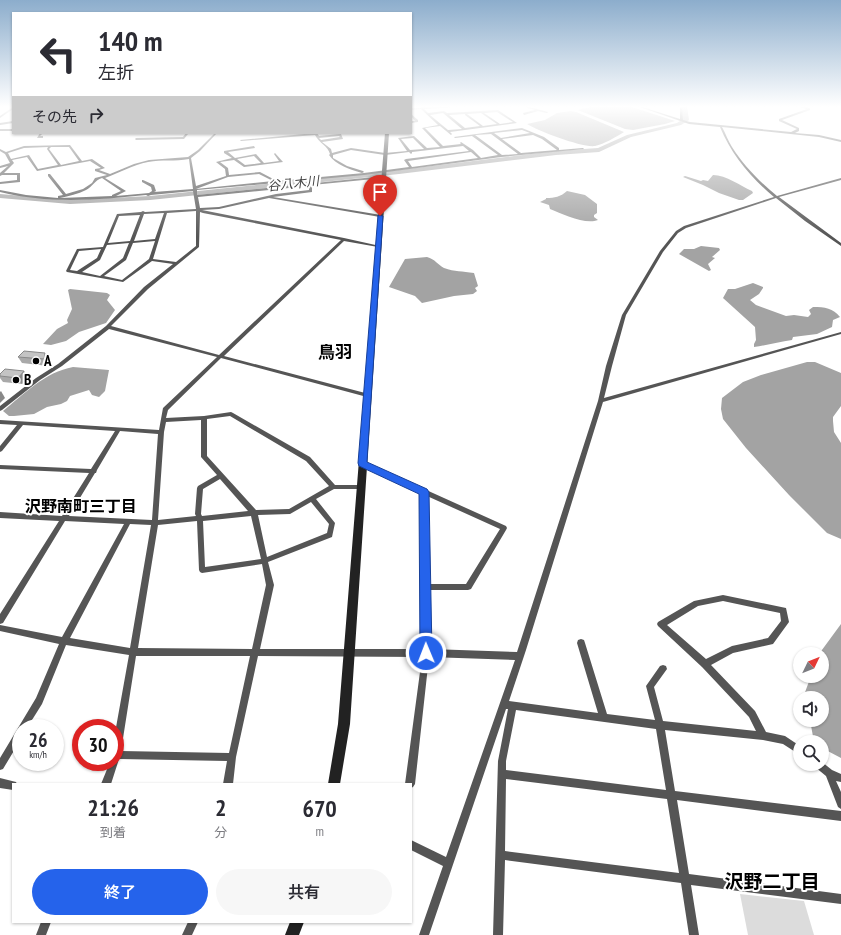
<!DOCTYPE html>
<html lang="ja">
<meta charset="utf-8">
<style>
:root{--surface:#fff;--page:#f7f7f7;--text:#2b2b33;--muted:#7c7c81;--accent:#2563eb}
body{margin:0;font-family:"PT Sans Narrow","Noto Sans JP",sans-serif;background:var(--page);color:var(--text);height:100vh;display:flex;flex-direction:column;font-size:15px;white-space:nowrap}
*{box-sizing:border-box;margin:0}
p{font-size:13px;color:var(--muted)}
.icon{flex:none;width:22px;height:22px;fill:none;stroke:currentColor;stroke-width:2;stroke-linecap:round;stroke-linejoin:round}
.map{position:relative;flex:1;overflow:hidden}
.panel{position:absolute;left:12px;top:783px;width:400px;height:140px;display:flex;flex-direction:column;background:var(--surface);border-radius:0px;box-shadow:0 1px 3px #0004}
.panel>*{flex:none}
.hud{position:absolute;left:12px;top:12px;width:400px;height:122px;border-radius:0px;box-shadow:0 1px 3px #0004;background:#fff;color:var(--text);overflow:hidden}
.needle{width:26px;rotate:47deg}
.fabs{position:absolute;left:793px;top:647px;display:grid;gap:8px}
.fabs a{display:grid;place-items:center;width:36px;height:36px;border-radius:50%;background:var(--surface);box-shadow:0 1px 3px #0004;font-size:20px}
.speed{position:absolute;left:12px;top:719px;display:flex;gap:8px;font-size:20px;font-weight:700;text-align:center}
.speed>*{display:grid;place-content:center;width:52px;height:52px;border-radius:50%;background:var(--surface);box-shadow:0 1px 3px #0004;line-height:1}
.speed small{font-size:10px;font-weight:400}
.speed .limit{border:6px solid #d22;background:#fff;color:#111}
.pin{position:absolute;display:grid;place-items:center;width:34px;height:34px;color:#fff;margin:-41px -17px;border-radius:50% 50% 50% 0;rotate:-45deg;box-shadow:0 0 4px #0007}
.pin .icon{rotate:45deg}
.me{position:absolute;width:44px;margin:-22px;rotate:359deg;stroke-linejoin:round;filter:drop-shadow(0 0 3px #0008)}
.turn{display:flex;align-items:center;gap:14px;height:84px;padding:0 20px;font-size:18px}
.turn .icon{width:52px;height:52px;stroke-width:2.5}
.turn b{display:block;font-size:28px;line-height:34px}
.then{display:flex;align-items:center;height:38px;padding:0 20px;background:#0003;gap:8px;font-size:15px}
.eta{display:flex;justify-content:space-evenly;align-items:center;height:68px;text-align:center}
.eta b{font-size:24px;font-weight:600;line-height:28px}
.primary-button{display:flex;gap:8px;margin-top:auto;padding:8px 20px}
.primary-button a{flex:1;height:46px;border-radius:24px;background:var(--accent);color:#fff;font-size:16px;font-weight:600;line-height:46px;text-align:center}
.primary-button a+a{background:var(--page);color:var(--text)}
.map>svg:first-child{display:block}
.green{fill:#dcdcdc}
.water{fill:#a3a3a3}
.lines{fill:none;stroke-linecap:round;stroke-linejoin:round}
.river{fill:#a3a3a3;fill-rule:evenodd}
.street{fill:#555;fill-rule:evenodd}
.secondary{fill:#222;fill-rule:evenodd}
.wall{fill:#a9a9a9}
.shaded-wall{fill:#898989}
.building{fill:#c4c4c4;stroke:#898989}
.route{fill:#2563eb;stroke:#184099}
.poi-dot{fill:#000;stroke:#fff;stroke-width:1.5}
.labels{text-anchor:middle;stroke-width:4;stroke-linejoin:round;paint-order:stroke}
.far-water-label{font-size:13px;font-style:italic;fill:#444;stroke:#fff}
.poi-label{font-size:15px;font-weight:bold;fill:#000;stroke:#fff;text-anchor:start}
.neighbourhood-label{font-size:16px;font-weight:bold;fill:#000;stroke:#fff}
.quarter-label{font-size:17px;font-weight:bold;fill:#000;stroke:#fff}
.near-neighbourhood-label{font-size:19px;font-weight:bold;fill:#000;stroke:#fff}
</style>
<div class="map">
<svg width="841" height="935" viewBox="0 0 841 935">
<rect width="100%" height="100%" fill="#fff"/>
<path class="green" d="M 740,894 L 804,901 L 814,935 L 748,935 Z"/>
<g class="water">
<path d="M 593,106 L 629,106 L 675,121 L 665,124 L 633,130 L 625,129 L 578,110 Z"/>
<path d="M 571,111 L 576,112 L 624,132 C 616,137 604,144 595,146 C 583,148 538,131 527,124 L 545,120 L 557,113 Z"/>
<path d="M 713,175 C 726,175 741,186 752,191 L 753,193 L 743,200 L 739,200 L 719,193 L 703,185 L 683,177 L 685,176 L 701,181 L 703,180 L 708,181 Z"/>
<path d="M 567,191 L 585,195 L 597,204 L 597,213 L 594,215 L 594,217 L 598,220 C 585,225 563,214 550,209 L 549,205 L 540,202 L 546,199 L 546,198 C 555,198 560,197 567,191 Z"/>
<path d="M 701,246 L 719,248 L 720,250 L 712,257 L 715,258 L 708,264 L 711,270 L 709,271 L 679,254 L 684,249 L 694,249 Z"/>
<path d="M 427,257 C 435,259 438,265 444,268 C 455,272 462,271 474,273 L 478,286 L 475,288 L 477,291 L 473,294 L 454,296 L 422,303 L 415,296 L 389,287 L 405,259 Z"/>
<path d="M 753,283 L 763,287 L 763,288 L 759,294 L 750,300 L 756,305 L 786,316 L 794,315 L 808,317 L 811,314 L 809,310 L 813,307 C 825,307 833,308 840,317 L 833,320 L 832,327 L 817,334 L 793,337 L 792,340 C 779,342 767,345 754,347 L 754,344 L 756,340 L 755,327 L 723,298 L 728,289 L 735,289 Z"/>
<path d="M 70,289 L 107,293 L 110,295 L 107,300 L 115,310 L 106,323 L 79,332 L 66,341 L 51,345 L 43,344 L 57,329 L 68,323 L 67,320 L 72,309 L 68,290 Z"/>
<path d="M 807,362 L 815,362 L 841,373 L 841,406 L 833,417 L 833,421 L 834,432 L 841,443 L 841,539 L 827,533 L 789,495 L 746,448 L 723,419 L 721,409 L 722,398 L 743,382 L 761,375 Z"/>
<path d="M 73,367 L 109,370 L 105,391 L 99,397 L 92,395 L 89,390 L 70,396 L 67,401 L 61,404 L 47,407 L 34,414 L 14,416 L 9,416 L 3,411 C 24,394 45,372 73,367 Z"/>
<path d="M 841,624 L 841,758 L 822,748 L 822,742 L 814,742 L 810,720 L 822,720 L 822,698 L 805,698 L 804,695 L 811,676 L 822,676 L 822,654 L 819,654 Z"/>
</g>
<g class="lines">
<path class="river" d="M 681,106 L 687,106 L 689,120 L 681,125 L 631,137 L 599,152 L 556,155 L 399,174 L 150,200 L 70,204 L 0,198 L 0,194 L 70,200 L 150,196 L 399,170 L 556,151 L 598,148 L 627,135 L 677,123 L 683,119 Z"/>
<g class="street">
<path d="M 461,106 L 470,106 L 424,109 L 428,113 L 444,111 L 447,113 L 498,110 L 517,123 L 450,132 L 452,134 L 451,135 L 440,126 L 425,128 L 443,146 L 461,144 L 460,143 L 461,142 L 473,150 L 481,158 L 498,155 L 472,136 L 455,138 L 454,137 L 522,128 L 544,137 L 559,148 L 559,150 L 583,148 L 584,149 L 501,157 L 364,175 L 197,190 L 197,195 L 384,176 L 386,177 L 384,178 L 312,185 L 312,192 L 273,197 L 381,215 L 382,216 L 380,217 L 269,198 L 219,209 L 202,210 L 344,238 L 380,246 L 378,247 L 344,241 L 224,356 L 369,394 L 370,395 L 369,396 L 367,397 L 221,358 L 168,410 L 166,418 L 204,416 L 231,412 L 233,413 L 310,457 L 335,485 L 362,485 L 363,487 L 362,489 L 334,489 L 316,499 L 335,523 L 332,537 L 268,562 L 274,585 L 260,649 L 422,649 L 421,493 L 360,465 L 359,463 L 362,461 L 506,526 L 507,528 L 506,530 L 471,589 L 468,590 L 429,590 L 430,649 L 517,652 L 598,401 L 606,366 L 622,315 L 660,251 L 676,231 L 684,226 L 774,197 C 751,178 731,154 720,127 L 689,124 L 637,106 L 639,106 L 680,119 L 680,106 L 682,106 L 683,120 L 690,122 L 791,132 L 797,129 L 779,121 L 779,119 L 807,109 L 799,107 L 799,106 L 810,108 L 810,110 L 782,120 L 799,128 L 799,131 L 795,133 L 819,135 L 841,140 L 841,142 L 819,137 L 722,127 C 726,134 728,141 732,147 C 744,166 760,182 777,196 L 841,178 L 841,180 L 779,197 L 841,243 L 841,246 L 805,221 L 776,198 L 686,228 L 678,233 L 663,252 L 626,315 L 612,366 L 604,398 L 841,332 L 841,334 L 603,402 L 526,650 L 509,701 L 598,713 L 577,643 L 578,640 L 581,639 L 584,640 L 585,643 L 607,714 L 655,720 L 646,686 L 660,666 L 663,665 L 666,666 L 667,669 L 654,687 L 663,721 L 756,731 L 749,717 L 702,667 L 658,626 L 657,624 L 658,622 L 694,601 L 723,595 L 786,608 L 789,622 L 773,644 L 733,653 L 711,665 L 755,711 L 766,732 L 785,736 L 800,746 L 800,755 L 783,744 L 763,740 L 665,730 L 675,791 L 841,811 L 841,821 L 677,800 L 689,874 L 841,894 L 841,904 L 691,885 L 699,935 L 689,935 L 681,883 L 505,860 L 503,935 L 493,935 L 498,761 L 508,709 L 506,709 L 429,935 L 419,935 L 443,866 L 411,850 L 411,840 L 446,857 L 515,660 L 429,657 L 415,784 L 413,787 L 411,788 L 411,784 L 405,784 L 422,657 L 258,656 L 236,757 L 233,784 L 223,784 L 227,761 L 119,759 L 111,784 L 101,784 L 110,762 L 115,762 L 115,733 L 129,655 L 66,645 L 42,704 L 27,728 L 21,728 L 21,739 L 3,769 L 0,770 L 0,758 L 36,698 L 59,644 L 0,631 L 0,625 L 62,637 L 124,524 L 65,521 L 3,623 L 0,624 L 0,614 L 59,521 L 0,518 L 0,512 L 62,516 L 89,473 L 0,469 L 0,465 L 91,469 L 115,431 L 23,425 L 2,451 L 0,452 L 0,446 L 17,425 L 0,424 L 0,420 L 159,430 L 163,408 L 217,357 L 109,329 L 62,366 L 40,380 L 2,410 L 0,411 L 0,406 L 36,378 L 58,364 L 106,326 L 144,287 L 173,264 L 152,261 L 123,282 L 67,272 L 66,271 L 77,249 L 103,247 L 117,214 L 141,212 L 143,211 L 145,212 L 196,209 L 193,191 L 151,195 L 148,196 L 146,195 C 98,200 48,204 0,192 L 0,190 L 26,195 L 58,198 L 58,196 L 63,195 L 48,176 L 48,174 L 50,174 L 66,194 L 83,189 L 92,183 L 95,178 L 107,175 L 95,171 L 95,169 L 101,168 L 90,161 L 37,171 L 27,157 L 12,160 L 14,163 L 4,173 L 20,173 L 20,182 L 0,184 L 0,182 L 17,180 L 17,175 L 2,175 L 0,176 L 0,173 L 8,166 L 0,168 L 0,166 L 10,163 L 5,154 L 0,151 L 0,149 L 6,152 L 24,146 L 70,145 L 82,161 L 92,159 L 105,168 L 99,170 L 110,174 L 134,164 L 149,160 L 188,157 L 198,150 L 215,133 L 217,133 L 200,151 L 191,158 L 196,186 L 226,176 L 225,169 L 216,162 L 232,158 L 224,153 L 224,151 L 254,146 L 255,148 L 228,152 L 235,158 L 256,154 L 264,163 L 279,161 L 274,154 L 275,153 L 283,162 L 244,167 L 234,160 L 220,162 L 228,168 L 229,175 L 260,172 L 277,181 L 364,173 L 409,167 L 404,160 L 406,159 L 469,151 L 463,146 L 412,152 L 412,153 L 411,154 L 409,152 L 385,155 L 351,150 L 333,155 L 333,158 L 347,166 L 363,171 L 364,172 L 362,173 C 349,169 336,165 329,155 L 330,154 C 328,146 319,143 315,135 L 241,141 L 240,140 L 315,133 L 317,133 L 319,136 L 341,134 L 343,139 L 322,142 L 331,149 L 332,153 L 351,148 L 385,153 L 407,151 L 398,138 L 414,136 L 427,148 L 440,147 L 422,128 L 438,125 L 421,109 L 411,110 L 411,108 ZM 497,112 L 513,122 L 500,124 L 484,113 ZM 443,113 L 462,129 L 448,130 L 430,115 ZM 481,113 L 497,124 L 483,126 L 467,114 ZM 465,114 L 465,115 L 480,126 L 465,128 L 449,115 ZM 522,130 L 530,133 L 501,138 L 494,133 ZM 491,134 L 518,154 L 502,155 L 475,135 ZM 533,135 L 542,139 L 557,150 L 521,153 L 502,139 ZM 339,136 L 340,137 L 321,140 L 319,138 ZM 413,138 L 424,149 L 410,150 L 401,139 ZM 48,147 L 47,149 L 58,165 L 38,169 L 29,155 L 11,159 L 8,153 L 24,148 ZM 51,147 L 69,147 L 79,161 L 61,165 L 49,149 ZM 471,152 L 478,158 L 412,167 L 408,161 ZM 254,156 L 261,163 L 245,165 L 237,159 ZM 189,159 L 193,189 L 154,192 L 156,191 L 154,185 L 143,180 L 142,180 L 142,182 L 151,187 L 152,191 L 149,193 L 116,196 L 126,191 L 105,178 C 119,173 133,165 148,162 C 162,159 175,162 189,159 ZM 259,174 L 273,181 L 196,189 L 228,177 ZM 102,178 L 121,191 L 112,195 L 112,196 L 60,198 C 69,196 78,194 86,190 C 92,187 95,180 102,178 ZM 309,186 L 309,190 L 276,194 L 219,207 L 200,208 L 198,197 ZM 196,211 L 196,246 L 176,262 L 153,259 L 167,213 ZM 200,212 L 203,213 L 341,240 L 219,355 L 111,326 L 148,289 L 199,247 ZM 164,213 L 155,239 L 134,241 L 144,214 ZM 140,215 L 130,241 L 108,243 L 119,216 ZM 155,241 L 149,259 L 122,280 L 104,276 L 126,260 L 133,243 ZM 129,243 L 123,258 L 100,276 L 82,272 L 100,260 L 107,245 ZM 101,249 L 97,258 L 77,271 L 70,270 L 79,251 ZM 230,416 L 306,461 L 329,486 L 289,509 L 256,510 L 207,456 L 207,419 ZM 201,420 L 201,457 L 217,475 L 198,486 L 197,488 L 195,514 L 196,516 L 158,520 L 164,432 L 166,422 ZM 120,431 L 158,434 L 152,520 L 69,516 L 95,473 L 96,473 L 97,470 ZM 220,479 L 248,511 L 202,516 L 201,514 L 203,489 ZM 427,496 L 500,529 L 466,584 L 429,584 ZM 311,502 L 329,524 L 327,533 L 267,557 L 258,515 L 290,514 ZM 251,516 L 261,559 L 205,567 L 203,521 ZM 197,521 L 199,570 L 200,572 L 202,573 L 262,564 L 266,585 L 252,649 L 138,648 L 158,525 ZM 130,524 L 151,525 L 130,648 L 70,638 ZM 723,601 L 780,613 L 781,621 L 768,638 L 732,646 L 706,659 L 667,625 L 698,606 ZM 136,656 L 250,656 L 229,753 L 121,751 ZM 516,710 L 656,729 L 666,790 L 506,770 L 506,761 ZM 506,779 L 667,799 L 679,873 L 505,851 Z"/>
<path d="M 522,106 L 525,106 L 548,112 L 547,113 L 538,111 L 524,115 L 523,113 L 535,110 Z"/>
<path d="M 13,107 L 13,109 L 0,118 L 0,116 Z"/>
<path d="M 411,114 L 418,120 L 418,122 L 411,123 L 411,121 L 415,121 L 411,116 Z"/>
<path d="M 13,121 L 13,123 L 0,125 L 0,123 Z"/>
<rect x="0" y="129" width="13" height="2"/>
<path d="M 40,133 L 43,133 L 40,136 L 43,136 L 43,138 L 37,138 Z"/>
<path d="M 54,133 L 70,133 L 69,134 L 55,134 Z"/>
<path d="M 186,133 L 198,133 L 188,134 L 184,139 L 136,140 L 135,139 L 136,138 L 183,137 Z"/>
<path d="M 822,762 L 832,770 L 841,774 L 841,782 L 836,781 L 841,792 L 841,809 L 838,807 L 826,776 L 815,767 L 814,764 L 822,764 Z"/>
<path d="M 0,778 L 16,782 L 17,784 L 13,784 L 13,790 L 0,788 Z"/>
<path d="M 41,922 L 51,922 L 46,935 L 36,935 Z"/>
<path d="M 188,922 L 198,922 L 192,935 L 182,935 Z"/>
</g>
<g class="secondary">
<path d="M 385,133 L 389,133 L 350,724 L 340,784 L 328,784 L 338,724 Z"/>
<path d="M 290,922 L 304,922 L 299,935 L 285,935 Z"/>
</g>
</g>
<g class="wall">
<path d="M 24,351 L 48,360 L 48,366 L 22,363 L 18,357 Z"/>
<path d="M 24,371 L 28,378 L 22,384 L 3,382 L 0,378 L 0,374 Z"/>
</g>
<g class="shaded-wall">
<path d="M 45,353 L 48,360 L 48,366 L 44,359 Z"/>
<path d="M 24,371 L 28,378 L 22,384 L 18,378 Z"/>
<path d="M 1,391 L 5,398 L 0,403 L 0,392 Z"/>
</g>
<g class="building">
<path d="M 24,351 L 45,353 L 44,359 L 18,357 Z"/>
<path d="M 5,369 L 24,371 L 18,378 L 0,376 L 0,374 Z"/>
</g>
<linearGradient id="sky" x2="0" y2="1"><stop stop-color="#8cadcc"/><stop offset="0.45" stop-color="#fff"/><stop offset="1" stop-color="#fff" stop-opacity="0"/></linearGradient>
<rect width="841" height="237" fill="url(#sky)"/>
<path class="route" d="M 378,215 L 383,216 L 367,462 L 427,489 L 429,492 L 432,653 L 430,657 L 426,659 L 422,657 L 420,653 L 419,494 L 359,466 L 358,463 Z"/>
<g class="poi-dot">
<circle cx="36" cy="361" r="4"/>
<circle cx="16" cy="380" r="4"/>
</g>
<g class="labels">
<g class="far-water-label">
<text transform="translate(293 183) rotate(-6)" y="5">谷八木川</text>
</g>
<g class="poi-label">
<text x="44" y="366">A</text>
<text x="24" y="385">B</text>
</g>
<g class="neighbourhood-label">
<text x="81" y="512">沢野南町三丁目</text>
</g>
<g class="quarter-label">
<text x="335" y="358">鳥羽</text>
</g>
<g class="near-neighbourhood-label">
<text x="772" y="888">沢野二丁目</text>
</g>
</g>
</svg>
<div class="fabs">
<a><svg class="needle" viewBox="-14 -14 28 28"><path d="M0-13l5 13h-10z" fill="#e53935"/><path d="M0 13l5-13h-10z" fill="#7c7c81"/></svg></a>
<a><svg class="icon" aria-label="sound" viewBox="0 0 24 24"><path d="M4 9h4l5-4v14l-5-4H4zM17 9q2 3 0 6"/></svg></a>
<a><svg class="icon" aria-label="search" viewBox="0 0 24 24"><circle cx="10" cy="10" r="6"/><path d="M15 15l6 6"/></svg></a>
</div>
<div class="speed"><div>26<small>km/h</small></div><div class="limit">30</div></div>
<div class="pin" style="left:380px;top:216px;background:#d93025"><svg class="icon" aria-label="arrive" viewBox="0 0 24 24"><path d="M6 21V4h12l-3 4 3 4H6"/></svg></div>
<svg class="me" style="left:426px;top:653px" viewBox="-20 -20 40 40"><circle r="17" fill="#2563eb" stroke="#fff" stroke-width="3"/><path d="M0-11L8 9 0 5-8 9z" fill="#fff"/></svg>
<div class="hud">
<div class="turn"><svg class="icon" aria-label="left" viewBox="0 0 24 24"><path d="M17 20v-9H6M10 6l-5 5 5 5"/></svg><div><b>140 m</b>左折</div></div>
<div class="then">その先<svg class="icon" aria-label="right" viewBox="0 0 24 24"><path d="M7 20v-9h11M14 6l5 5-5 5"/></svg></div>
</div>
<section class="panel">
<div class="eta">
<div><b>21:26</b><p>到着</p></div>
<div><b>2</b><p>分</p></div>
<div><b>670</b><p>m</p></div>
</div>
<div class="primary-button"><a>終了</a><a>共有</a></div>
</section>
</div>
